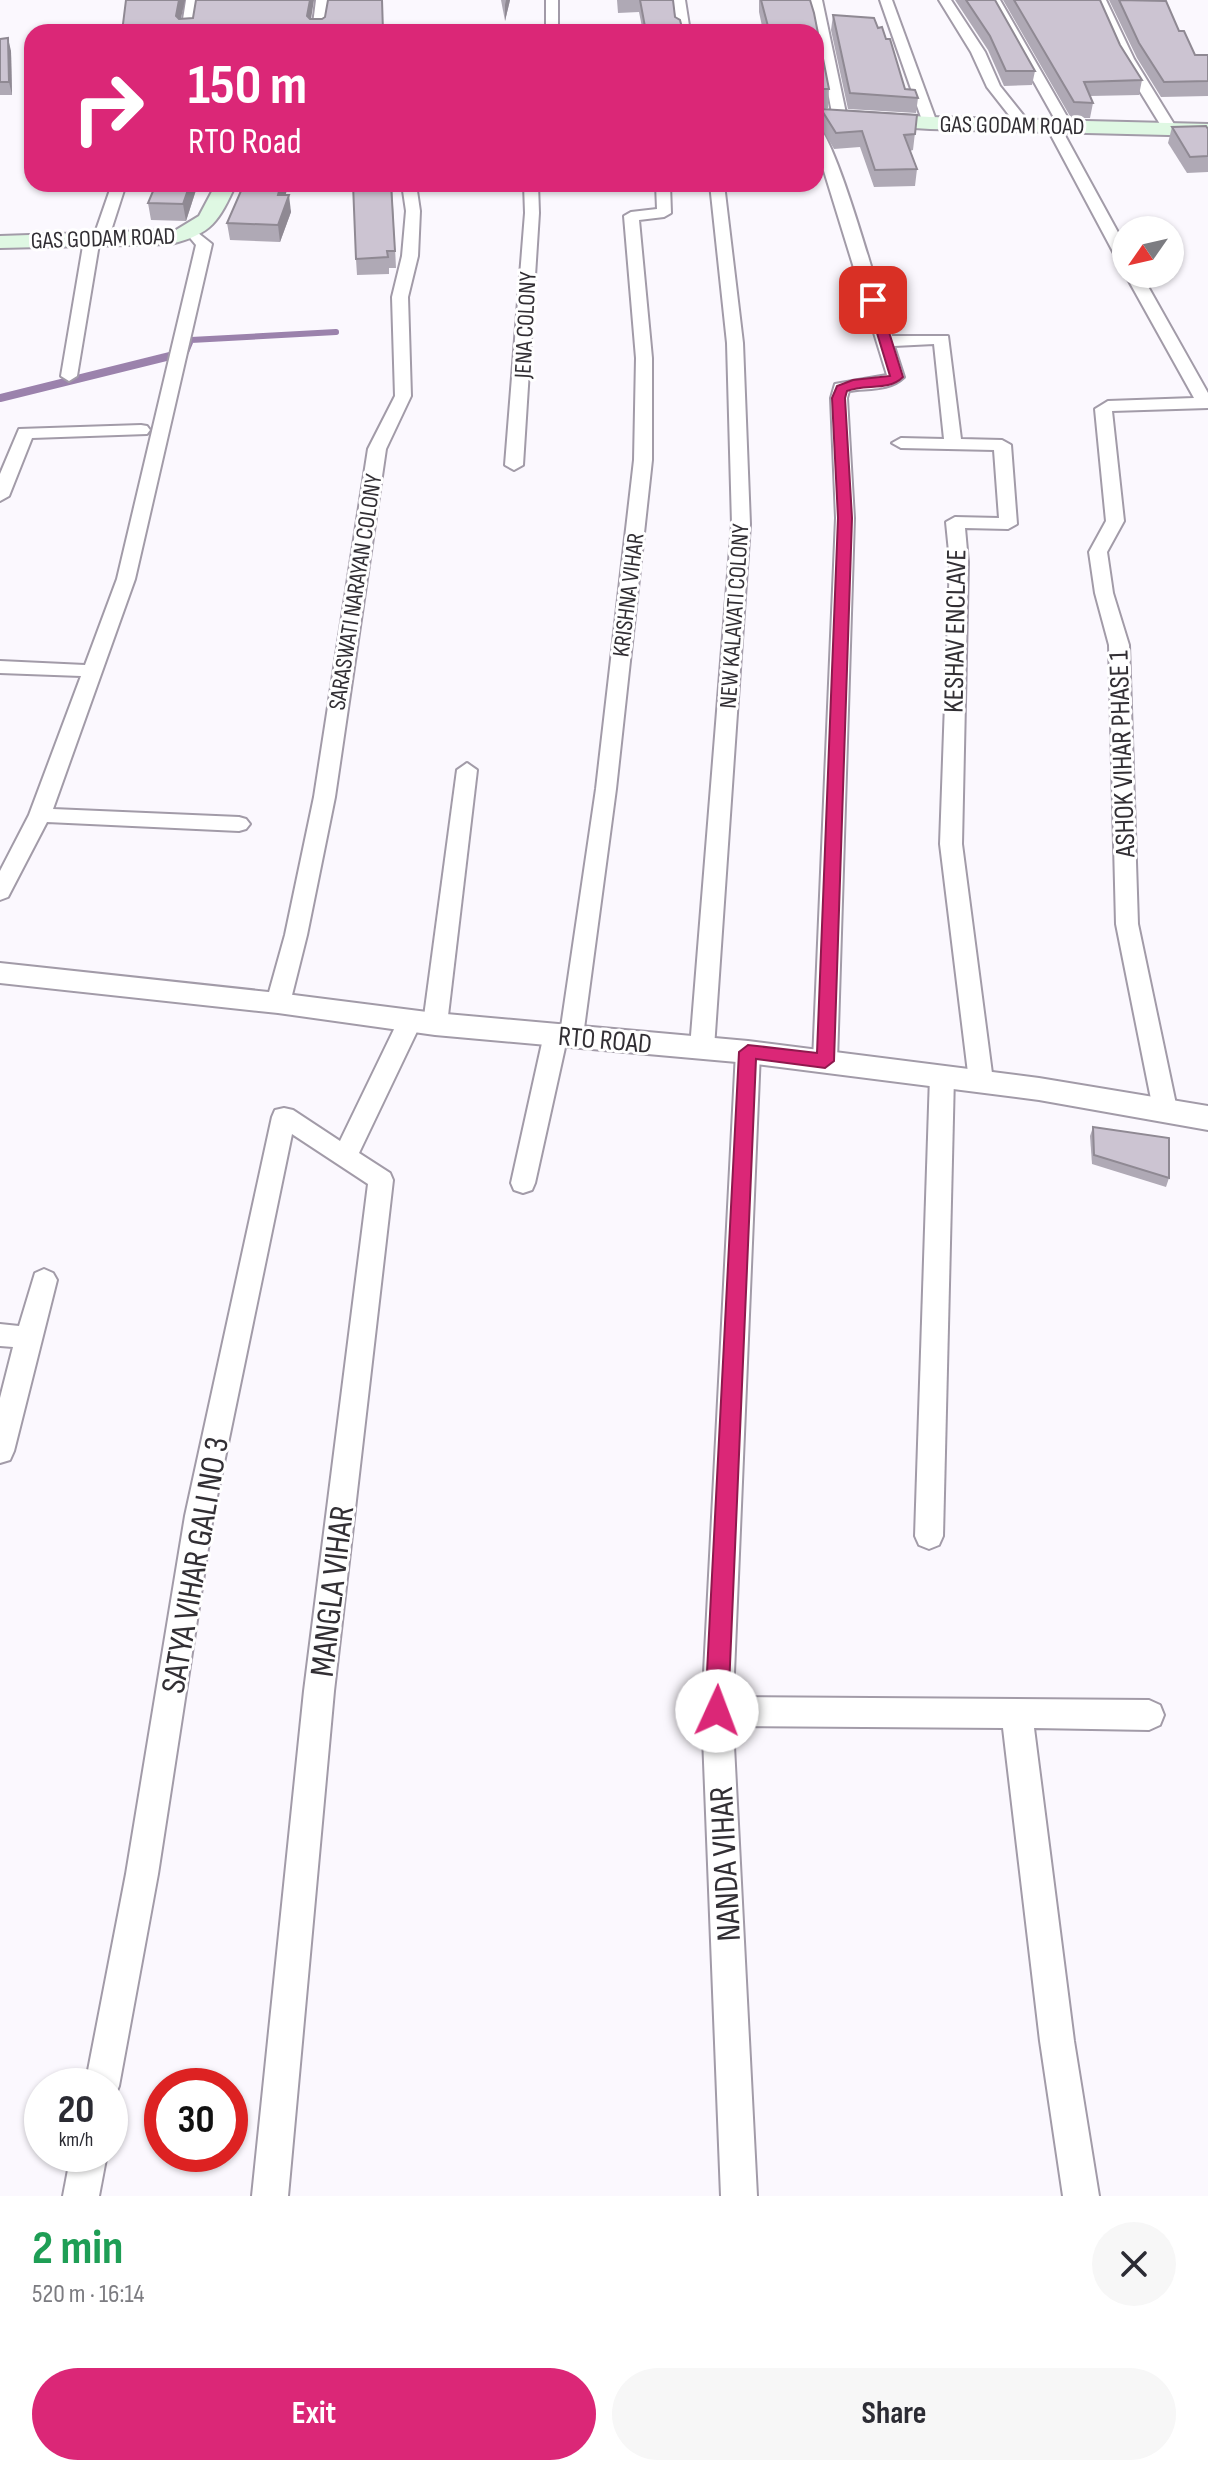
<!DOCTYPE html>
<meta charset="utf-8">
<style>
:root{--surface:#fff;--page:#f7f7f7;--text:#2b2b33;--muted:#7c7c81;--accent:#db2777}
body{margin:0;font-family:"Sofia Sans Condensed",sans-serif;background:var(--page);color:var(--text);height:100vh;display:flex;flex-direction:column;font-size:30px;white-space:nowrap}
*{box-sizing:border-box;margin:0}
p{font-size:26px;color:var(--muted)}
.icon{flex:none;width:44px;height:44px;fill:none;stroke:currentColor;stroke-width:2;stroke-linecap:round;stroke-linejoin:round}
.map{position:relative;height:2196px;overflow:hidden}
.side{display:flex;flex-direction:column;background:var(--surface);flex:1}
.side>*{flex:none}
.top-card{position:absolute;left:24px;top:24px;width:800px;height:168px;border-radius:24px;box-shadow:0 2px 6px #0004;background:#db2777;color:#fff;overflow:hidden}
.needle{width:52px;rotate:236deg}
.fabs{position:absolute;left:1112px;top:216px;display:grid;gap:16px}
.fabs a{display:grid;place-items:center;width:72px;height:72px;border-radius:50%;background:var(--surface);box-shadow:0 2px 6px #0004;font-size:40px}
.speed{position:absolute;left:24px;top:2068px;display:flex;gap:16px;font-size:40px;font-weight:700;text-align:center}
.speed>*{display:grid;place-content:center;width:104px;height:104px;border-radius:50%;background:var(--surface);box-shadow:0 2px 6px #0004;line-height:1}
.speed small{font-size:20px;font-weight:400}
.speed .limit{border:12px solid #d22;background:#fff;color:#111}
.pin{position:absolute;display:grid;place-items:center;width:68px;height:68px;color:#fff;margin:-34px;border-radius:16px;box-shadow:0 4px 12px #0006}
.me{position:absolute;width:88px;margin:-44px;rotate:2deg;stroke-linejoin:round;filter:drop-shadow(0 0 6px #0008)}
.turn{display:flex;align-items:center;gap:28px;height:168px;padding:0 32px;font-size:36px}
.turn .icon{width:104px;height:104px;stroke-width:2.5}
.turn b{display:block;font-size:56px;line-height:68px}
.round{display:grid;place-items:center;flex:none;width:84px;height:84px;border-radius:42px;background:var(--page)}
.summary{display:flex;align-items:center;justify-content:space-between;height:136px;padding:0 32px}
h1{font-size:48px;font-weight:700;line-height:60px;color:#1e9e55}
.primary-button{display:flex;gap:16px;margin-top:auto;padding:16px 32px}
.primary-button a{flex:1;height:92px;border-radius:48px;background:var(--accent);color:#fff;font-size:32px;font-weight:700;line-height:92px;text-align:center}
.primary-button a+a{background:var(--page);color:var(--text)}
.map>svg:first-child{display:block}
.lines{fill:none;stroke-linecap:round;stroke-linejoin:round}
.stream-far1{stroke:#9b82ac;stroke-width:6}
.stream{stroke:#9b82ac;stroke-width:8}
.minor-casing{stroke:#a29ba8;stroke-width:4}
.tertiary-casing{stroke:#a29ba8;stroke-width:4}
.secondary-casing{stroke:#a29ba8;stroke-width:4}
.minor{fill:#fff;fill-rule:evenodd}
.tertiary{fill:#fff;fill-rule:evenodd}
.secondary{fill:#dff8e3;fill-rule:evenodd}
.wall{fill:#afa9b5}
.shaded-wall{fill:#8f8993}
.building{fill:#ccc4d2;stroke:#8f8993;stroke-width:2}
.route{fill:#db2777;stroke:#8e194d;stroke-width:2}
.labels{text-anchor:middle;stroke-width:6;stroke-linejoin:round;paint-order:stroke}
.far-street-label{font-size:24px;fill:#322f34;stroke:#fff}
.street-label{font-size:28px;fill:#322f34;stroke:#fff}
.near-street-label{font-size:34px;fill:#322f34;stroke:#fff}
</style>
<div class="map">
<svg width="1208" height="2196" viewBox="0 0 1208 2196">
<rect width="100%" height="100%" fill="#fbf8fe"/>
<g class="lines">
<g class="stream-far1">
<path d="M 186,352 L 191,340 L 336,332"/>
<path d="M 162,358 L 172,355"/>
</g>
<path class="stream" d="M 0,398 L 170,356"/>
<g class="minor-casing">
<g id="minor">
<path d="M 186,0 L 198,0 L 193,32 L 181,32 Z"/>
<path d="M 316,0 L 328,0 L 324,32 L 312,32 Z"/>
<rect x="546" y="0" width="12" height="32"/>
<path d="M 673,0 L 685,0 L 690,32 L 678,32 Z"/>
<path d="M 810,0 L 822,0 L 847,118 L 845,121 L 833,118 Z"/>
<path d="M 880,0 L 892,0 L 937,123 L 935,126 L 923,123 Z"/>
<path d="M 939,0 L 951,0 L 985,52 L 1000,86 L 1032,126 L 1030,129 L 1020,129 L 987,87 L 971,52 Z"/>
<path d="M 988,0 L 1000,0 L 1073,127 L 1062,130 L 1126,247 L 1126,266 L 1118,261 L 1046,126 L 1057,123 Z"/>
<path d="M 1094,0 L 1106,0 L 1134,59 L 1177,129 L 1175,132 L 1163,129 L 1120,59 Z"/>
<path d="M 445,26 L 450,27 L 451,32 L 439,32 Z"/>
<path d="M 816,125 C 835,132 882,306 892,336 L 948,336 L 961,439 L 1002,440 L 1011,445 L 1017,524 L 1008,529 L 965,528 L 968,562 L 962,844 L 993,1081 L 989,1087 L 981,1090 L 973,1087 L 969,1081 L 940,844 L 950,562 L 946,522 L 955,517 L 999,518 L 994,450 L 901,448 L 892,443 L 901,438 L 944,439 L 934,344 L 894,346 L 904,377 C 890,391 868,388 849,391 L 847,398 L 854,518 L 837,1061 L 833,1067 L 825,1070 L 817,1067 L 813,1061 L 836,518 L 831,398 L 835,384 L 887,375 L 816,145 Z"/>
<path d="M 112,184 L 126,184 L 108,240 L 99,244 L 77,376 L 69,381 L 61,376 L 84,240 L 94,236 Z"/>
<path d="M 402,184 L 416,184 L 420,211 L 418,256 L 408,297 L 411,396 L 386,449 L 335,797 L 307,935 L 290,1003 L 286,1009 L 278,1011 L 270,1009 L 266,1003 L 285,935 L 314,797 L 368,449 L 395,396 L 392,297 L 402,256 L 406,211 Z"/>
<path d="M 524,184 L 538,184 L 539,213 L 523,465 L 514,470 L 505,465 L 525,213 Z"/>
<path d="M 656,184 L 670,184 L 671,213 L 664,217 L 639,220 L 652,358 L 652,460 L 616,789 L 583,1036 L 579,1042 L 566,1043 L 535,1183 L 532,1190 L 523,1193 L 514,1190 L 511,1183 L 544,1034 L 548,1028 L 561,1027 L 596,789 L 634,460 L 636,358 L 624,216 L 631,212 L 657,209 Z"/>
<path d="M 710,184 L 724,184 L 743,343 L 750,524 L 714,1048 L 710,1054 L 702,1057 L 694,1054 L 690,1048 L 732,524 L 727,343 Z"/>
<path d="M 193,229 L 212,244 L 135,579 L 53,809 L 239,817 L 246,819 L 250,824 L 246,829 L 239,831 L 47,822 L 8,897 L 0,900 L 0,871 L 29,815 L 81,676 L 0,673 L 0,661 L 85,665 L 117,579 L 196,245 L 186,233 Z"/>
<path d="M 1125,274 L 1141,274 L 1208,393 L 1208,408 L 1112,411 L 1124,521 L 1107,552 L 1113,593 L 1129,645 L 1138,924 L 1177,1109 L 1174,1115 L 1165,1118 L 1156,1115 L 1153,1109 L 1116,924 L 1109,645 L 1095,593 L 1089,552 L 1106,521 L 1095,409 L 1108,401 L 1194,398 Z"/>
<path d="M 141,425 L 147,426 L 150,430 L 147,434 L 32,438 L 9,496 L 0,501 L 0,474 L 19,429 Z"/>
<path d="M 467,763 L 477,770 L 447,1024 L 443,1030 L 435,1032 L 427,1030 L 423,1024 L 457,770 Z"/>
<path d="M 410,1013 L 418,1015 L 422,1021 L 359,1153 L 390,1173 L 393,1180 L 334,1691 L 288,2196 L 252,2196 L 304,1691 L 368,1184 L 292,1134 L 213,1516 L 158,1874 L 119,2086 L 114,2098 L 110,2100 L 110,2086 L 85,2086 L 126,1874 L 185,1516 L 272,1117 L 275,1110 L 284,1108 L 293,1110 L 340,1141 L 398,1021 L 402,1015 Z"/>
<path d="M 748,1043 L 756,1046 L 760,1052 L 733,1697 L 1149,1700 L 1160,1705 L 1164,1715 L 1160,1725 L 1149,1730 L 1034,1728 L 1074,2041 L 1099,2196 L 1063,2196 L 1040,2041 L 1003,1728 L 733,1726 L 757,2196 L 721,2196 L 702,1711 L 736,1052 L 740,1046 Z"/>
<path d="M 942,1067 L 950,1070 L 954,1076 L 943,1536 L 939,1545 L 929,1549 L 919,1545 L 915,1536 L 930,1076 L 934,1070 Z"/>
<path d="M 44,1269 L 53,1273 L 57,1280 L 14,1451 L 10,1460 L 0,1463 L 0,1398 L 13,1347 L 0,1346 L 0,1324 L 19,1326 L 35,1273 Z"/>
<path d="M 71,2154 L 107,2154 L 99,2196 L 63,2196 Z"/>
</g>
</g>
<g class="tertiary-casing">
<path id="tertiary" d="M 0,963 L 278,993 L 435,1013 L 748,1041 L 1039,1078 L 1208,1106 L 1208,1130 L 1039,1100 L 748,1063 L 435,1035 L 278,1013 L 0,983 Z"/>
</g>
<g class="secondary-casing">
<g id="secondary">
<path d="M 816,110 L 930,117 L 1208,124 L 1208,136 L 930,129 L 816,122 Z"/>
<path d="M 216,184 L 236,184 C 219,221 212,234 171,244 L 0,248 L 0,236 L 176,230 L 199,216 Z"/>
</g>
</g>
<use href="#minor" class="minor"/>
<use href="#tertiary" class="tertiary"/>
<use href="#secondary" class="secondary"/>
</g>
<g class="wall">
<path d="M 501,0 L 510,0 L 505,21 Z"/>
<path d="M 617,0 L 673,0 L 675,17 L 683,32 L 643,32 L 639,12 L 618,13 Z"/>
<path d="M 759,0 L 810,0 L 829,89 L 828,108 L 816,108 L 816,32 L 763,31 L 759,12 Z"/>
<path d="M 955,0 L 995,0 L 1035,71 L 1032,85 L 1004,86 L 988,50 Z"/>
<path d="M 1003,0 L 1100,0 L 1120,45 L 1142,80 L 1139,95 L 1090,96 L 1093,103 L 1090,118 L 1071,118 Z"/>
<path d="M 1109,0 L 1160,0 L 1195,55 L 1208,55 L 1208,96 L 1161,97 L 1137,58 Z"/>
<path d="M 833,15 L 878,28 L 905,89 L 918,98 L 916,113 L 848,109 L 831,30 Z"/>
<path d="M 0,39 L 11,51 L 12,95 L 0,95 Z"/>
<path d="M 821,109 L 917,115 L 913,150 L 910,151 L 917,169 L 915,186 L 874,187 L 860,147 L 834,149 L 820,125 Z"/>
<path d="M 1172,127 L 1208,129 L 1208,172 L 1187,173 L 1168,143 Z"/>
<path d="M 156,184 L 214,184 L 209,190 L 196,190 L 186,221 L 151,220 L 148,203 Z"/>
<path d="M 235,184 L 289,184 L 285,195 L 291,212 L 280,242 L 230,240 L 227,223 L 240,192 L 236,191 Z"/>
<path d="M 392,184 L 396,268 L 389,268 L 389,274 L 357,275 L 356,259 Z"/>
<path d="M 1093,1127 L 1169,1178 L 1166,1187 L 1092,1164 L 1090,1136 Z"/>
</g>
<g class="shaded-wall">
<path d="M 179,0 L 185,0 L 178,32 L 176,16 Z"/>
<path d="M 310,0 L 314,0 L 309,32 L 307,16 Z"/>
<path d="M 506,0 L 510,0 L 505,21 L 505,5 Z"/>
<path d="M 8,38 L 11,51 L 12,95 L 9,82 Z"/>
<path d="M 190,184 L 195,184 L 196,190 L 186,221 L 183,204 Z"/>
<path d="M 281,184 L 289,184 L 280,212 L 278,195 Z"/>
<path d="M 289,195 L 291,212 L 280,242 L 278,225 Z"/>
</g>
<g class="building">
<path d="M 126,0 L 179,0 L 176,16 L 179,19 L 193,18 L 196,0 L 310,0 L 307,16 L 310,19 L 322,19 L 325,17 L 328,0 L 382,0 L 383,32 L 122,32 Z"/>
<path d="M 640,0 L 673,0 L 675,17 L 680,20 L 683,32 L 646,32 Z"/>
<path d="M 761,0 L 810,0 L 814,13 L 829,89 L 816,89 L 816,32 L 699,32 L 700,31 L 769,30 Z"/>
<path d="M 966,0 L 995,0 L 1035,71 L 1006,71 L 990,36 Z"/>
<path d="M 1014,0 L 1100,0 L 1120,45 L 1142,80 L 1084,82 L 1093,103 L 1074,102 Z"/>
<path d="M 1119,0 L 1166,1 L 1179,31 L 1184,31 L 1195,55 L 1208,55 L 1208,81 L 1164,82 L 1139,43 Z"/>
<path d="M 833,15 L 874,18 L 878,28 L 882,27 L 886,39 L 890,39 L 905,89 L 915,90 L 918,98 L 850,93 Z"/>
<path d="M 8,38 L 9,82 L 0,82 L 0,39 Z"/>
<path d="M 821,109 L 917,115 L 915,134 L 904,135 L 917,169 L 875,170 L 862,131 L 836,133 Z"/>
<path d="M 1206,126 L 1208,129 L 1208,156 L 1190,157 L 1172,127 Z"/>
<path d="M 156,184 L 190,184 L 183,204 L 148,203 Z"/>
<path d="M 244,184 L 281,184 L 278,195 L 289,195 L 278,225 L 227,223 Z"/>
<path d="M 353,184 L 391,184 L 395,251 L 387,251 L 388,257 L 356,259 Z"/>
<path d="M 1093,1127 L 1169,1138 L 1169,1178 L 1094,1155 Z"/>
</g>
<path class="route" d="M 873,297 L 879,300 L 903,377 C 888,392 865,383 847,391 L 845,398 L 852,518 L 834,1061 L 825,1068 L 756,1059 L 728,1711 L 725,1719 L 717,1722 L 708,1719 L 705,1711 L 739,1052 L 748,1045 L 817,1053 L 838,518 L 832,398 L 837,386 L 853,380 L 890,376 L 867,300 Z"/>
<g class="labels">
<g class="far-street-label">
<text transform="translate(1012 125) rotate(1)" y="8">GAS GODAM ROAD</text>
<text transform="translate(103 238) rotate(-2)" y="8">GAS GODAM ROAD</text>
<text transform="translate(525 325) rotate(-87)" y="8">JENA COLONY</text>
<text transform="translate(355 592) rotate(-81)" y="8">SARASWATI NARAYAN COLONY</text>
<text transform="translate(628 595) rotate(-83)" y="8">KRISHNA VIHAR</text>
<text transform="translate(734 616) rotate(-86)" y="8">NEW KALAVATI COLONY</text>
</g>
<g class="street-label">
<text transform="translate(954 631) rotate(-89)" y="10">KESHAV ENCLAVE</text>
<text transform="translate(1121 754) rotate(-92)" y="10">ASHOK VIHAR PHASE 1</text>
<text transform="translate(605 1039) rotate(5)" y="10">RTO ROAD</text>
</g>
<g class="near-street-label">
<text transform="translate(194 1565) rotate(-80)" y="12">SATYA VIHAR GALI NO 3</text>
<text transform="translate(331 1591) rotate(-83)" y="12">MANGLA VIHAR</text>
<text transform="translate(724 1864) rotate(-93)" y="12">NANDA VIHAR</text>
</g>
</g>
</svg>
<div class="fabs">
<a><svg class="needle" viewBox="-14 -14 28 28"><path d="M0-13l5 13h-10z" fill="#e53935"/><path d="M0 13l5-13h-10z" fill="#7c7c81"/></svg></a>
</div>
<div class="speed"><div>20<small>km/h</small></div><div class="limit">30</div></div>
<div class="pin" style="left:873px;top:300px;background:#d93025"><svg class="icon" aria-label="arrive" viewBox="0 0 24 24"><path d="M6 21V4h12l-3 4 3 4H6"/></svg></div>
<svg class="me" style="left:717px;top:1711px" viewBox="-20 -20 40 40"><circle r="19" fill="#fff"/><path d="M0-13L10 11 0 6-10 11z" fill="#db2777"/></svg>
<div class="top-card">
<div class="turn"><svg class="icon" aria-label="right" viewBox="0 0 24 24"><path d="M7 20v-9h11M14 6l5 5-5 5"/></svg><div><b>150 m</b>RTO Road</div></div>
</div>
</div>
<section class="side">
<div class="summary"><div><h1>2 min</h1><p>520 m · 16:14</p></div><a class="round"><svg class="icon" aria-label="close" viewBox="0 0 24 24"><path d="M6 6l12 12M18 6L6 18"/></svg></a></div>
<div class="primary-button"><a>Exit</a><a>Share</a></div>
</section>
